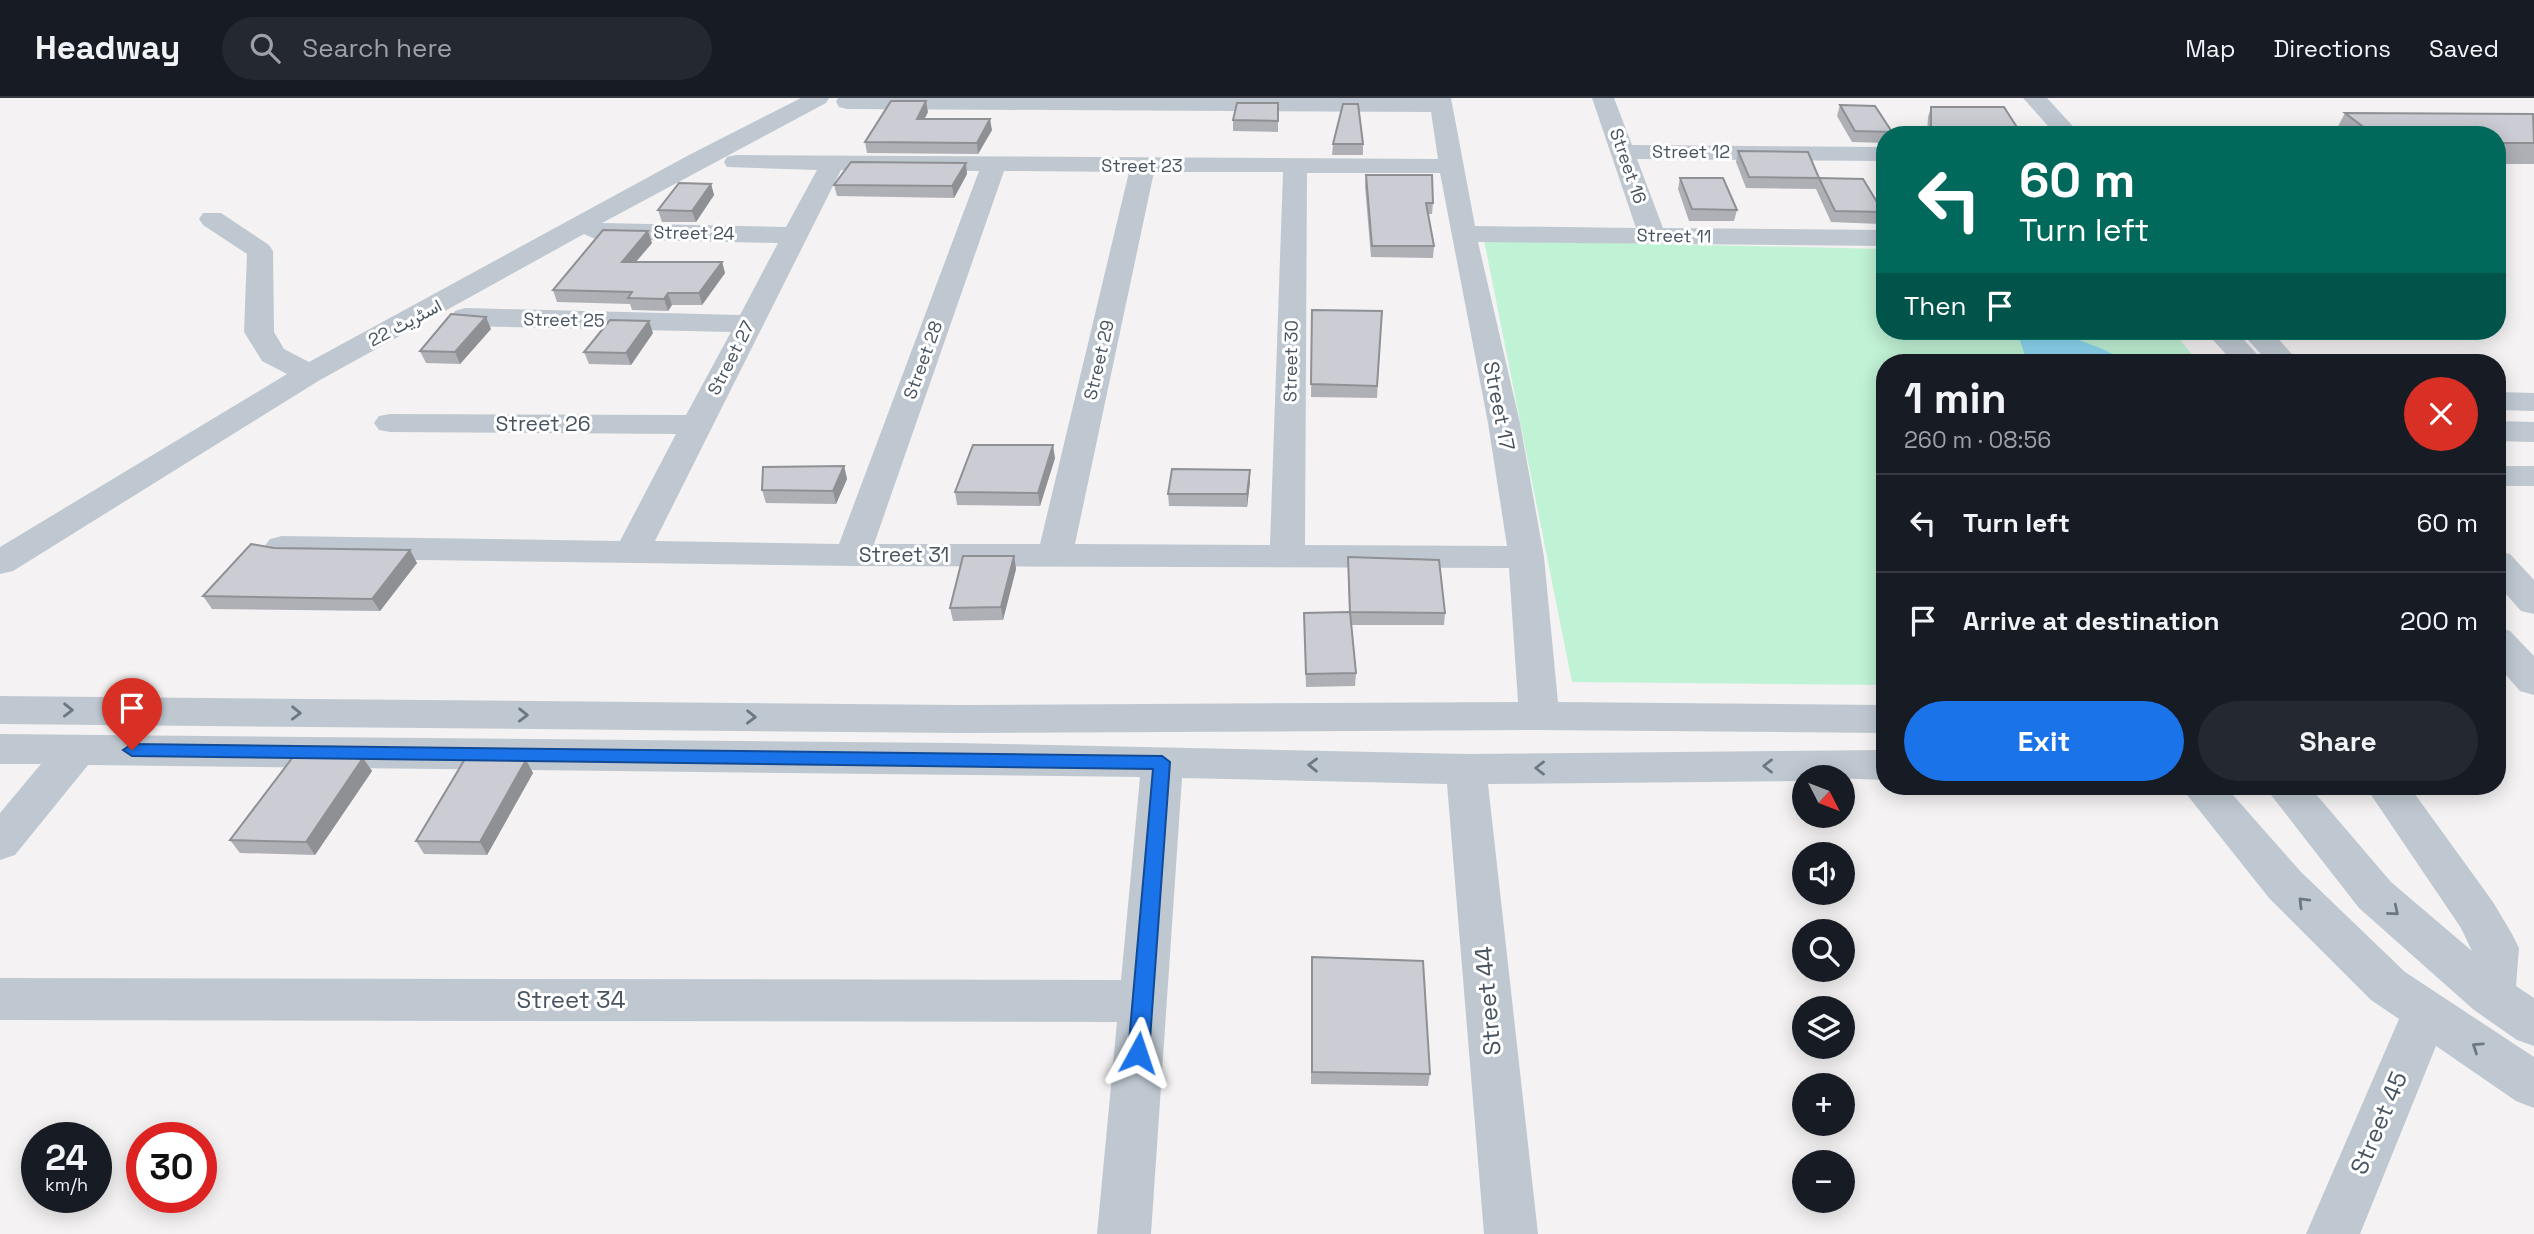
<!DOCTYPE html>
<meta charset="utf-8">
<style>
:root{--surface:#171b24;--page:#242831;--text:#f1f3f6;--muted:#9ea1a6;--line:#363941;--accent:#1a73e8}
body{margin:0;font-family:"Space Grotesk",Vazirmatn,sans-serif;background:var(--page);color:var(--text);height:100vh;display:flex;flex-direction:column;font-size:26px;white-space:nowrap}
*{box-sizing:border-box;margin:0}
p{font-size:23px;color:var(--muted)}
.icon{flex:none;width:38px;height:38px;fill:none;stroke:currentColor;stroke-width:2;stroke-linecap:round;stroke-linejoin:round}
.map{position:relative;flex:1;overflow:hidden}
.sheet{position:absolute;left:1876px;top:256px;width:630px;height:441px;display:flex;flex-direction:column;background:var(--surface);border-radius:28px;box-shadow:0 4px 18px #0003}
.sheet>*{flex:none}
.banner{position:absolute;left:1876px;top:28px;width:630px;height:214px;border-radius:28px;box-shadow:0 4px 18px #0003;background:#00695c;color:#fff;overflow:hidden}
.needle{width:46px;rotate:132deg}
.tools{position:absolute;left:1792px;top:667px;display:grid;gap:14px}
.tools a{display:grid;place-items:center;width:63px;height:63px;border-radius:50%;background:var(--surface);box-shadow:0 4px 18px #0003;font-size:35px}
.speed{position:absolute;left:21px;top:1024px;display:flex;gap:14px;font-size:35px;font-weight:700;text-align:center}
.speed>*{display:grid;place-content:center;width:91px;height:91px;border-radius:50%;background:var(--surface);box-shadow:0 4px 18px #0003;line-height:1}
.speed small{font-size:18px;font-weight:400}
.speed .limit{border:10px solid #d22;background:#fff;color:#111}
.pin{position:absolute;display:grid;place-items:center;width:60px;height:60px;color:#fff;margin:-72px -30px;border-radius:50% 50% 50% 0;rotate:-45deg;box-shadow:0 0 7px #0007}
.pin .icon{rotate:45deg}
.me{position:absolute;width:77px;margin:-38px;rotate:5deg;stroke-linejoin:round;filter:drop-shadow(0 0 5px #0008)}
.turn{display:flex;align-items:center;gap:24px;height:147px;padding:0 28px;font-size:32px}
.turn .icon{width:91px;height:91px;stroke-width:2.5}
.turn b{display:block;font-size:49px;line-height:60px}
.then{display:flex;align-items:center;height:66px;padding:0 28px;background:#0003;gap:14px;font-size:26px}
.round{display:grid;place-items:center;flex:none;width:74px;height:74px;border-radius:37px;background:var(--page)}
.summary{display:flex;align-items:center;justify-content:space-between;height:119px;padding:0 28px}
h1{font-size:42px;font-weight:700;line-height:52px}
.action{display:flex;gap:14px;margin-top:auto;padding:14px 28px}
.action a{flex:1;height:80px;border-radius:42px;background:var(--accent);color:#fff;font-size:28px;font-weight:700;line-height:80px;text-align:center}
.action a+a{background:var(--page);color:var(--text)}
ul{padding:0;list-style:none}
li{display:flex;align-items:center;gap:21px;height:98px;padding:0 28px;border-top:2px solid var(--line)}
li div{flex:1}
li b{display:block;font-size:26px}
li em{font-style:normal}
header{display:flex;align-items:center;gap:42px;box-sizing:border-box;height:98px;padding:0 35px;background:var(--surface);border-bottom:2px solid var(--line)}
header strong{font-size:33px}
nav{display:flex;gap:38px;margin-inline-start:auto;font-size:24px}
.search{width:490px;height:63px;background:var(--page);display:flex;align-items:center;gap:18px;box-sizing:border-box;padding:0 24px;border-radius:38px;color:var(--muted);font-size:26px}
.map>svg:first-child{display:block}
.green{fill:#c0f2d5}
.water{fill:#8cd7f0}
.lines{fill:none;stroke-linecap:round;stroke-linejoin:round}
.minor{fill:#bfc8d1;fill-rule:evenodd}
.wall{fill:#afb0b6}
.shaded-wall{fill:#8f9094}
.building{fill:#cccdd4;stroke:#8f9094;stroke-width:2}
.oneway{stroke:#6c7782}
.route{fill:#1a73e8;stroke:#114b97;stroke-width:2}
.labels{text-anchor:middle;stroke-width:6;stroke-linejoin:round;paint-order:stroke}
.far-street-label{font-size:18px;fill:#485460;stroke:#fff}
.street-label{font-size:21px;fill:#485460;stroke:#fff}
.near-street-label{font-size:24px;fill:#485460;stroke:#fff}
</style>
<header>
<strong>Headway</strong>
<div class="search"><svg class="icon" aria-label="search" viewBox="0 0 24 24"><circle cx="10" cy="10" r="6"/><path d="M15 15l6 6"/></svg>Search here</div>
<nav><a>Map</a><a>Directions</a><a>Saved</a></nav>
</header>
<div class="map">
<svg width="2534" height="1136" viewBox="0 0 2534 1136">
<rect width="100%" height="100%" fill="#f4f2f2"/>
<path class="green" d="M 1484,142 L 1885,151 L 1885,233 L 2173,233 L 2198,264 L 1885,264 L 1885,587 L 1572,584 Z"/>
<path class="water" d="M 2017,233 L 2056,233 L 2105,252 L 2127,264 L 2027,264 Z"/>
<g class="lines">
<g class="minor">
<path d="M 801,0 L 829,0 L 826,5 L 602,125 L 786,129 L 817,72 L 727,69 L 724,64 L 727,59 L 736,57 L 1438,61 L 1431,14 L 847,11 L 839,9 L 836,4 L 838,0 L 1451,0 L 1475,128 L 1636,130 L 1592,0 L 1614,0 L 1632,47 L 1885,49 L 1885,63 L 1637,61 L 1663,130 L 1885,132 L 1885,148 L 1478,144 L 1520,325 L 1544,459 L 1558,604 L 1885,607 L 1885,635 L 1539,632 L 961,635 L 0,626 L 0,598 L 961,607 L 1518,604 L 1509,470 L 852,468 L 282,460 L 270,457 L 264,449 L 270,441 L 282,438 L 620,443 L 676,336 L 390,334 L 379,332 L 374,325 L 379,318 L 390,316 L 686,317 L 731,234 L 465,228 L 455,225 L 451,219 L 455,213 L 465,210 L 740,217 L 778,145 L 595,141 L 584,136 L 320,282 L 13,473 L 0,476 L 0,449 L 287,276 L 262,263 L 244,234 L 247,156 L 203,127 L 199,121 L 203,115 L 221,115 L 269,147 L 273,153 L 274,234 L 284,251 L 309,264 L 689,57 ZM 841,72 L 979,73 L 839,446 L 655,443 ZM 1004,73 L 1129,74 L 1040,446 L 874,446 ZM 1154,74 L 1283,74 L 1270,447 L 1075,446 ZM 1307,75 L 1440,75 L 1488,325 L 1507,448 L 1305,447 Z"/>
<path d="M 2023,0 L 2047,0 L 2081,37 L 2056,37 Z"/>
<path d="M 2205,233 L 2236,233 L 2264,264 L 2233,264 Z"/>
<path d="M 2240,233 L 2271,233 L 2299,264 L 2268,264 Z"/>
<path d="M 2497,294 L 2534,295 L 2534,313 L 2497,312 Z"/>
<path d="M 2497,323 L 2534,324 L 2534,344 L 2497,343 Z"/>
<rect x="2497" y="368" width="37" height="20"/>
<path d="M 2497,453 L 2510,456 L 2534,482 L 2534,516 L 2521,513 L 2497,486 Z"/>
<path d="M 2497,529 L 2510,533 L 2534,558 L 2534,597 L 2520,593 L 2497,567 Z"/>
<path d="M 0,636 L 955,645 L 1466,656 L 1885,652 L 1885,682 L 1804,679 L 1804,683 L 1488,686 L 1538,1136 L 1484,1136 L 1447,686 L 1182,680 L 1151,1136 L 1097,1136 L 1117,924 L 0,922 L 0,880 L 1121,882 L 1140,679 L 88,667 L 15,757 L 0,762 L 0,715 L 41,666 L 0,666 Z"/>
<path d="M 2180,688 L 2225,688 L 2301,774 L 2405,874 L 2534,959 L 2534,1010 L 2516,1003 L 2436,948 L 2360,1136 L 2306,1136 L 2399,921 L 2371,902 L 2269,800 Z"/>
<path d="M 2264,688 L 2309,688 L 2391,784 L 2472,853 L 2461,830 L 2365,688 L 2409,688 L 2493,804 L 2512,836 L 2519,850 L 2516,888 L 2534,900 L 2534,948 L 2517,942 L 2474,912 L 2359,810 Z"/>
</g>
</g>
<g class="wall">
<path d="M 1278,5 L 1278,34 L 1233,33 L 1233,22 Z"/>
<path d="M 1840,7 L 1892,34 L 1891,37 L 1885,37 L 1885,45 L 1852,44 L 1837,18 Z"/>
<path d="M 1931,9 L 2020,34 L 2019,37 L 1927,37 L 1928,19 Z"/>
<path d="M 928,14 L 924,21 L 992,32 L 978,56 L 867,55 L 865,44 Z"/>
<path d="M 2345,15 L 2534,16 L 2534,66 L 2497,66 L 2497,37 L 2335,37 L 2334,36 Z"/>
<path d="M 1333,46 L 1363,46 L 1363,57 L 1332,57 Z"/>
<path d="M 1738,53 L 1819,80 L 1883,114 L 1880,126 L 1831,124 L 1816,91 L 1746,90 L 1736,64 Z"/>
<path d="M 967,76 L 954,100 L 837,98 L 834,87 Z"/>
<path d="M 1366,77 L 1433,105 L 1432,116 L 1428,116 L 1434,148 L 1433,160 L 1371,159 L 1365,88 Z"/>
<path d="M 1680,80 L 1737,112 L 1734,123 L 1689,123 L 1678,91 Z"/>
<path d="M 711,86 L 714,97 L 696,124 L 662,124 L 658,112 Z"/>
<path d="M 652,145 L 636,164 L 722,164 L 725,175 L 702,207 L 672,207 L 668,213 L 632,212 L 630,206 L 557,204 L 553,192 Z"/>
<path d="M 1312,212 L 1382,213 L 1377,300 L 1311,299 Z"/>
<path d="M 491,231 L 460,266 L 426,265 L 420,253 Z"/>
<path d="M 653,235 L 631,267 L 589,266 L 584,254 Z"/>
<path d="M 1055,360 L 1040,408 L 957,407 L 955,394 Z"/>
<path d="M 844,368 L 847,381 L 836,406 L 766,405 L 762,392 Z"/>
<path d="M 1250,384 L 1247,409 L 1169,408 L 1168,396 Z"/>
<path d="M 274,450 L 410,452 L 417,465 L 380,513 L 212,511 L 203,498 Z"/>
<path d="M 1014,458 L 1016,471 L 1003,522 L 953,523 L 950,510 Z"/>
<path d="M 1348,459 L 1445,515 L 1444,527 L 1351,527 L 1356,575 L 1355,588 L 1306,589 L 1304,515 L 1349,514 Z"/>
<path d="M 363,660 L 372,673 L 315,757 L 240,755 L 230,742 Z"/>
<path d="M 526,662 L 533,675 L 487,757 L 424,756 L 416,743 Z"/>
<path d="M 1311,872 L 1430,976 L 1428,988 L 1311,986 Z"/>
</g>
<g class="shaded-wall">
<path d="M 926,3 L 928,14 L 919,32 L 917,21 Z"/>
<path d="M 990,21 L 992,32 L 978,56 L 977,45 Z"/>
<path d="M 966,65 L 967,76 L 954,100 L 952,88 Z"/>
<path d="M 711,86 L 714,97 L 696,124 L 692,113 Z"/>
<path d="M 648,133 L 652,145 L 626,175 L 622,164 Z"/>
<path d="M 722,164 L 725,175 L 702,207 L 699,195 Z"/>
<path d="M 668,195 L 672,207 L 668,213 L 664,201 Z"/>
<path d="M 486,219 L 491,231 L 460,266 L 455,254 Z"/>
<path d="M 649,223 L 653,235 L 631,267 L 626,255 Z"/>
<path d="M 1053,347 L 1055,360 L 1040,408 L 1038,395 Z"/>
<path d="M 844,368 L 847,381 L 836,406 L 833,393 Z"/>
<path d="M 1250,372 L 1250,384 L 1247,409 L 1247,396 Z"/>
<path d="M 410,452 L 417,465 L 380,513 L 372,501 Z"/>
<path d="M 1014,458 L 1016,471 L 1003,522 L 1001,509 Z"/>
<path d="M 363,660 L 372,673 L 315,757 L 306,744 Z"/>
<path d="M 526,662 L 533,675 L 487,757 L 480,744 Z"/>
</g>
<g class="building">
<path d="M 891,3 L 926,3 L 917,21 L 990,21 L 977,45 L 865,44 Z"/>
<path d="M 1237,5 L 1278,5 L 1278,23 L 1233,22 Z"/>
<path d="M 1343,6 L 1358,6 L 1363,46 L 1333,46 Z"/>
<path d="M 1840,7 L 1875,8 L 1892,34 L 1855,33 Z"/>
<path d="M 1931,9 L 2004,9 L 2020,34 L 1931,32 Z"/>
<path d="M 2345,15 L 2533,16 L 2534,45 L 2497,45 L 2497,37 L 2374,37 Z"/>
<path d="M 1738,53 L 1808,54 L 1819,80 L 1749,79 Z"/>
<path d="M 851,64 L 966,65 L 952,88 L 834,87 Z"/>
<path d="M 1366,77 L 1432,77 L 1433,105 L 1426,105 L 1434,148 L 1372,148 Z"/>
<path d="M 1680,80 L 1723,80 L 1737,112 L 1692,111 Z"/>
<path d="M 1819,80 L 1863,81 L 1883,114 L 1835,113 Z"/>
<path d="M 679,85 L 711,86 L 692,113 L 658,112 Z"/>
<path d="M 603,132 L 648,133 L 622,164 L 722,164 L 699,195 L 668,195 L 664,201 L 628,200 L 632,194 L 553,192 Z"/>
<path d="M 1312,212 L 1382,213 L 1377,288 L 1311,286 Z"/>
<path d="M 451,216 L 486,219 L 455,254 L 420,253 Z"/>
<path d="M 610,222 L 649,223 L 626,255 L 584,254 Z"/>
<path d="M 973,347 L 1053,347 L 1038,395 L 955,394 Z"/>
<path d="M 844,368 L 833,393 L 762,392 L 763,369 Z"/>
<path d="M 1172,371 L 1250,372 L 1247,396 L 1168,396 Z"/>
<path d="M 251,446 L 274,450 L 410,452 L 372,501 L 203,498 Z"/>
<path d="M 963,458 L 1014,458 L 1001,509 L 950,510 Z"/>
<path d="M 1348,459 L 1439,462 L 1445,515 L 1350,514 Z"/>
<path d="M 1350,514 L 1356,575 L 1306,576 L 1304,515 Z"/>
<path d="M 293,659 L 363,660 L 306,744 L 230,742 Z"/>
<path d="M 465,661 L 526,662 L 480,744 L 416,743 Z"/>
<path d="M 1312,859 L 1423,863 L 1430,976 L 1312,974 Z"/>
</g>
<defs><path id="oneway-chevron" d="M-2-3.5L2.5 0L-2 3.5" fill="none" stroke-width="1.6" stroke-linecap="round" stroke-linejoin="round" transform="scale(1.75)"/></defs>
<g class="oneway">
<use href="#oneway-chevron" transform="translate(68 612) rotate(1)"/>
<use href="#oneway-chevron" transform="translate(296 615) rotate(1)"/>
<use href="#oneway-chevron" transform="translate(523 617) rotate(1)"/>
<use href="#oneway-chevron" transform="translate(751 619) rotate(1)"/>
<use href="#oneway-chevron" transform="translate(1313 667) rotate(-179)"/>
<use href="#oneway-chevron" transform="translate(1768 668) rotate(180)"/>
<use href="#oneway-chevron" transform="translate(1540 670) rotate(180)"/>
<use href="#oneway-chevron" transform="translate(2303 804) rotate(-135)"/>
<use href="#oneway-chevron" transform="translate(2394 813) rotate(40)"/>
<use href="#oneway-chevron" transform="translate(2477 949) rotate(-146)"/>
</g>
<path class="route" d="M 132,646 L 1162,658 L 1170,664 L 1149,955 L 1146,961 L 1138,964 L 1131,961 L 1128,955 L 1153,671 L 132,658 L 123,652 Z"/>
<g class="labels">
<g class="far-street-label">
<text x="1691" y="60">Street 12</text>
<text x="1142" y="74">Street 23</text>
<text transform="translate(1628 68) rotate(71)" y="6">Street 16</text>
<text transform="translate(694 135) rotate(1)" y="6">Street 24</text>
<text transform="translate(1674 138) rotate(1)" y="6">Street 11</text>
<text transform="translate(564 222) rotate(1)" y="6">Street 25</text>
<text transform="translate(405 225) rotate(-28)" y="6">اسٹریٹ 22</text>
<text transform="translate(731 260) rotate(-63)" y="6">Street 27</text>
<text transform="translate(923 262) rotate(-70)" y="6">Street 28</text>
<text transform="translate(1099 262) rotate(-77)" y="6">Street 29</text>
<text transform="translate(1291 263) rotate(-89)" y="6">Street 30</text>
</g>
<g class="street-label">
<text transform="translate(1499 308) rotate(79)" y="7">Street 17</text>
<text x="543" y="333">Street 26</text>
<text x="904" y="464">Street 31</text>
</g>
<g class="near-street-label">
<text x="571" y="910">Street 34</text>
<text transform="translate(1488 903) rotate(-95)" y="8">Street 44</text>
<text transform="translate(2379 1025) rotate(-67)" y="8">Street 45</text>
</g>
</g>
</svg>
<div class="tools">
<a><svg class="needle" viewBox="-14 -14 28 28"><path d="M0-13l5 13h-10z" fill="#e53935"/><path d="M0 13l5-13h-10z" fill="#9ea1a6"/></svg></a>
<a><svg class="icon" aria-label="sound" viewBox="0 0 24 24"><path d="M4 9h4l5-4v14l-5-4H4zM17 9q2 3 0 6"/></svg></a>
<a><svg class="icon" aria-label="search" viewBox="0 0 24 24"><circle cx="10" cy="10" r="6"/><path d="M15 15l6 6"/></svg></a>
<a><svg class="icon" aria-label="layers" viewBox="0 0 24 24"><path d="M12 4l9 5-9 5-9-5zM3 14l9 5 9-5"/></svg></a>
<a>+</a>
<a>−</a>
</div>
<div class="speed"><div>24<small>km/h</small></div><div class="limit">30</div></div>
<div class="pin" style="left:132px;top:652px;background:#d93025"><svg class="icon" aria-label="arrive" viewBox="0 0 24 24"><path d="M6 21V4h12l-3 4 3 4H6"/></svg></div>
<svg class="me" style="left:1138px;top:955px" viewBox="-20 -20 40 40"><path d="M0-17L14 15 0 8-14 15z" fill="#1a73e8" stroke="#fff" stroke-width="4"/></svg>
<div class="banner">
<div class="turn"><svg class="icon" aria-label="left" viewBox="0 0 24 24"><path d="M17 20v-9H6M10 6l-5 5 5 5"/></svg><div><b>60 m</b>Turn left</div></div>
<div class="then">Then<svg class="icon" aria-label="arrive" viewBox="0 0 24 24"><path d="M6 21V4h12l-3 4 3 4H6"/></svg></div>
</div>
<section class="sheet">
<div class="summary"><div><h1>1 min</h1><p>260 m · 08:56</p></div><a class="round" style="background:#d93025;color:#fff"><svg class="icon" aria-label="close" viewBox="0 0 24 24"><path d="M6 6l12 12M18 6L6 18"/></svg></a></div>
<ul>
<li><svg class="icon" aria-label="left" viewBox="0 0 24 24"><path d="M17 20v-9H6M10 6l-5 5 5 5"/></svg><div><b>Turn left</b></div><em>60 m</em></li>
<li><svg class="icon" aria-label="arrive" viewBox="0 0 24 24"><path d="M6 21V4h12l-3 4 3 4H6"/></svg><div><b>Arrive at destination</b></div><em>200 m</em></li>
</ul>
<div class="action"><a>Exit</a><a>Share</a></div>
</section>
</div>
